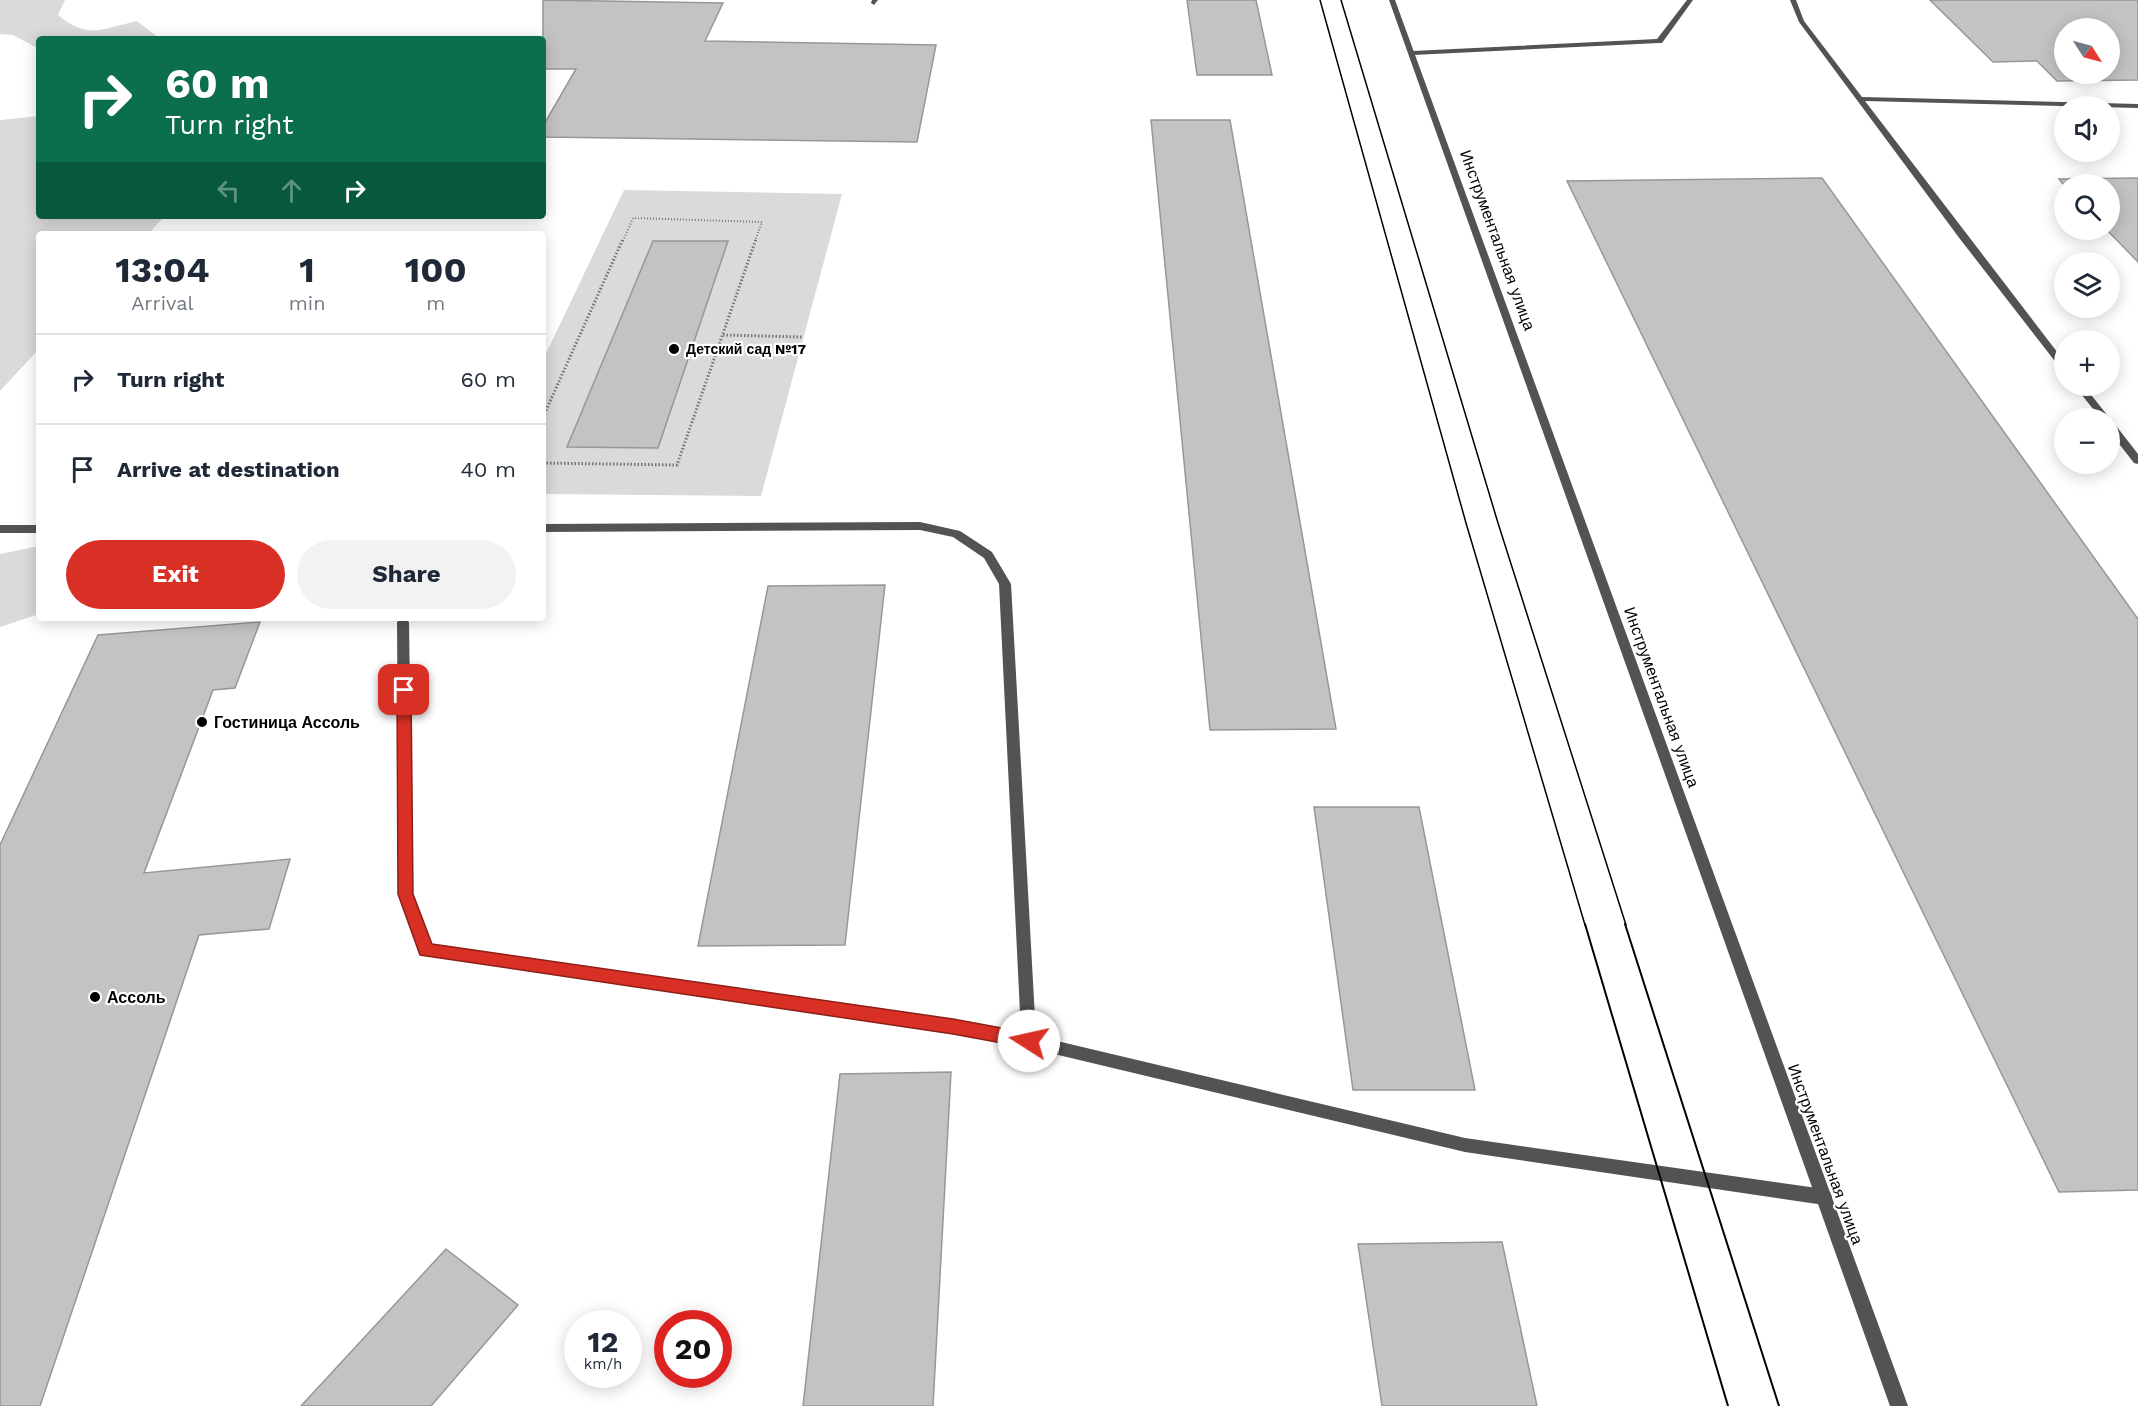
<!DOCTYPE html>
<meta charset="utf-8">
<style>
:root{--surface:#fff;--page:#f2f2f3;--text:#1f2937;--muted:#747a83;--line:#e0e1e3;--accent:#d93025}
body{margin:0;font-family:"Work Sans",sans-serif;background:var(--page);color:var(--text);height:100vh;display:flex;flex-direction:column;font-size:22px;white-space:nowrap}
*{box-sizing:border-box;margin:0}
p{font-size:20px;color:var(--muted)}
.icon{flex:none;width:33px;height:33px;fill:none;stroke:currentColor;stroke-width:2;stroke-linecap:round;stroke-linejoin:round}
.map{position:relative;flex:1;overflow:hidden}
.drawer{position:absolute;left:36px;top:231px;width:510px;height:390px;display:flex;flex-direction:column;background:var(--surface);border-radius:6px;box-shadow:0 3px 15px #0003}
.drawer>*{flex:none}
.guide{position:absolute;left:36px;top:36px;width:510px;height:183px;border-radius:6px;box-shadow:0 3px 15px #0003;background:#0b6e4f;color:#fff;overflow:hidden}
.needle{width:39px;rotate:126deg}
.fabs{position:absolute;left:2054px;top:18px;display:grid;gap:12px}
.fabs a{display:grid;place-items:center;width:66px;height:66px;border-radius:50%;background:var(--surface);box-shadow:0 3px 15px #0003;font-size:30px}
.speed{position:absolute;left:564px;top:1310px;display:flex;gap:12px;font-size:30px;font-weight:700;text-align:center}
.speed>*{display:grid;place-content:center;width:78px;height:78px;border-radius:50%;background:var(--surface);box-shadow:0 3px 15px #0003;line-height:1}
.speed small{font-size:15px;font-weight:400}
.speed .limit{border:9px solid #d22;background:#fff;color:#111}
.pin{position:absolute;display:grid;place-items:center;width:51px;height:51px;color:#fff;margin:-26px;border-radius:12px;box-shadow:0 3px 9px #0006}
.me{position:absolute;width:66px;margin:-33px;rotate:280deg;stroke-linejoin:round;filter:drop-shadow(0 0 4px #0008)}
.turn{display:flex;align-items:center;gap:21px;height:126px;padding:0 30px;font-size:27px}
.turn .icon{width:78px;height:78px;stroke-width:2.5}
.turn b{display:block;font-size:42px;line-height:51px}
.lanes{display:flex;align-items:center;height:57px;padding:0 30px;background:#0003;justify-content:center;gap:30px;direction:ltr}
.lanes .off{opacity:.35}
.eta{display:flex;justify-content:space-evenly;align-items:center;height:102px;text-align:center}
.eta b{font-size:36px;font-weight:700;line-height:42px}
.action{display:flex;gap:12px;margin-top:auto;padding:12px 30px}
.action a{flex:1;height:69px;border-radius:36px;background:var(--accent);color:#fff;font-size:24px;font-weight:700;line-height:69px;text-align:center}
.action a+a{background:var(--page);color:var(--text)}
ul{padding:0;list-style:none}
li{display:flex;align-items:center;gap:18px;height:90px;padding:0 30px;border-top:2px solid var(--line)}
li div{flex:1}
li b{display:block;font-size:22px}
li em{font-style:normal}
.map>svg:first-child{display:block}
.green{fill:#dadada;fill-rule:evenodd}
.building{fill:#c3c3c3;stroke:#979797;stroke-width:1.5;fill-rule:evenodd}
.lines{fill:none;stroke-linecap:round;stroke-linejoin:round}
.path-far1{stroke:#757575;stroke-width:2;stroke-dasharray:1 2;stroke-linecap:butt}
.path{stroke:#757575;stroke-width:3;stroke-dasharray:1.5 2;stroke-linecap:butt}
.service{fill:#535353;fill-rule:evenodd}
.tertiary{fill:#535353;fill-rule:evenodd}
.tram-far1{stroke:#000;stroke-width:1.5}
.tram{stroke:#000;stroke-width:2}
.route{fill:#d93025;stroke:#8d1f18;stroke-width:1.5}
.poi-dot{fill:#000;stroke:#fff;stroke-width:2}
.labels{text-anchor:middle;stroke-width:4.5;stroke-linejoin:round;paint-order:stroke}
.far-poi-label{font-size:14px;font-weight:bold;fill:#000;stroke:#fff;text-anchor:start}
.street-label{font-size:16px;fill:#000;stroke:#fff}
.poi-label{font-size:16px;font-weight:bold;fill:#000;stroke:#fff;text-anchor:start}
</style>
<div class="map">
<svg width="2138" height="1406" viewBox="0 0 2138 1406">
<rect width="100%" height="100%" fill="#fff"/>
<g class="green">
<path d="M 0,0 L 65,0 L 58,15 C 88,40 102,29 137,21 L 160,39 L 39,39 L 39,49 L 13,35 L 0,34 Z"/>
<path d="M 39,116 L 39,216 L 165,216 L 148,234 L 39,234 L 39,349 L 0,391 L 0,120 Z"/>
<path d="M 624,190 L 842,194 L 761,496 L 543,494 L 543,360 ZM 653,241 L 728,242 L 658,448 L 567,447 Z"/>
<path d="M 39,546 L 39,614 L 0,627 L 0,554 Z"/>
</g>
<g class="building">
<path d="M 543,0 L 723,3 L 705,41 L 936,45 L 917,142 L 543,137 L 543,126 L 576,69 L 543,69 Z"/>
<path d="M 1187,0 L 1256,0 L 1272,75 L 1197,75 Z"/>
<path d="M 1930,0 L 2138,0 L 2138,80 L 2057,81 L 2037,61 L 1993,62 ZM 2064,28 L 2109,28 L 2109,74 L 2064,74 Z"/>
<path d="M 1151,120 L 1230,120 L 1336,729 L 1210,730 Z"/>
<path d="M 1822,178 L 2138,619 L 2138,1190 L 2059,1192 L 1567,181 Z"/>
<path d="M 2138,178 L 2138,262 L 2107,230 L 2109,230 L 2109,184 L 2064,185 L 2059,179 Z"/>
<path d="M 653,241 L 728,241 L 658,448 L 567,447 Z"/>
<path d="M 885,585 L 845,945 L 698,946 L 768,586 Z"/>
<path d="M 260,622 L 235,688 L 213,690 L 144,873 L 290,859 L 269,929 L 199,935 L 40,1406 L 0,1406 L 0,845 L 98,635 Z"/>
<path d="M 1314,807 L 1419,807 L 1475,1090 L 1353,1090 Z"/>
<path d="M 951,1072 L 933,1406 L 803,1406 L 840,1074 Z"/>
<path d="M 1502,1242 L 1537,1406 L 1382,1406 L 1358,1244 Z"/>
<path d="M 446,1249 L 518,1305 L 431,1406 L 301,1406 Z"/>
</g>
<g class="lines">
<path class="path-far1" d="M 623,241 L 633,218 L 762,222 L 755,241"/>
<g class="path">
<path d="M 723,335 L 802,337"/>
<path d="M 543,417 L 623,239"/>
<path d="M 543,463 L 677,465 L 756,239"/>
</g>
<g class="service">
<path d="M 872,0 L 878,0 L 874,5 L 871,3 Z"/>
<path d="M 1687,0 L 1693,0 L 1662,43 L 1659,43 L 1413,55 L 1409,53 L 1413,51 L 1657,39 Z"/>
<path d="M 1790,0 L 1796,0 L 1804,21 L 1862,97 L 2138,104 L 2138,108 L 1865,101 L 2064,361 L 2064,370 L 2061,369 L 1960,239 L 1799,22 Z"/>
<path d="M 2075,386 L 2084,386 L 2108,416 L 2110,418 L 2109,419 L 2100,418 Z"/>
<path d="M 2109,421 L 2113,422 L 2138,454 L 2138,464 L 2134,463 L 2109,431 Z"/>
<path d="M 920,522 L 960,531 L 992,552 L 1011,584 L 1036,1036 L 1465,1138 L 1824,1189 L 1830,1192 L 1832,1197 L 1830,1202 L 1824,1205 L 1465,1152 L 1029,1048 L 953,1034 L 421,954 L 399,894 L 397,622 L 403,618 L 409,622 L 413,894 L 431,945 L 953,1020 L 1021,1033 L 999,584 L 984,558 L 953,537 L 920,530 L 543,532 L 543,524 Z"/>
<rect x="0" y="525" width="39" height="8"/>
</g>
<path class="tertiary" d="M 1389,0 L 1395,0 L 1908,1406 L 1890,1406 Z"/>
<g class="tram-far1">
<path d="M 1320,0 L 1466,523 L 1585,925"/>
<path d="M 1341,0 L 1498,523 L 1626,925"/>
</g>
<g class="tram">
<path d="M 1585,924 L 1728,1406"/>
<path d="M 1625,924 L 1779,1406"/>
</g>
</g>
<path class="route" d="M 404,685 L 411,690 L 413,894 L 432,944 L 953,1019 L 1029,1033 L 1035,1035 L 1037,1041 L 1035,1046 L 1029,1048 L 953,1034 L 420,955 L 398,894 L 397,690 Z"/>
<g class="poi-dot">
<circle cx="674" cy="349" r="6"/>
<circle cx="202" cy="722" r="6"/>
<circle cx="95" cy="997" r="6"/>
</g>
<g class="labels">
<g class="far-poi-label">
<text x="686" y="354">Детский сад №17</text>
</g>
<g class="street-label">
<text transform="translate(1498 240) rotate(70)" y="6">Инструментальная улица</text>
<text transform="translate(1662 697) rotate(70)" y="6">Инструментальная улица</text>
<text transform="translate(1826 1154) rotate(70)" y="6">Инструментальная улица</text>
</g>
<g class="poi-label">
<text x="214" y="728">Гостиница Ассоль</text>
<text x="107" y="1003">Ассоль</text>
</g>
</g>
</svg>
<div class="fabs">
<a><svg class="needle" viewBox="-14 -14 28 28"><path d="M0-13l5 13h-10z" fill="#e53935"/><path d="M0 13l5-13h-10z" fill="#747a83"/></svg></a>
<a><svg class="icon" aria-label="sound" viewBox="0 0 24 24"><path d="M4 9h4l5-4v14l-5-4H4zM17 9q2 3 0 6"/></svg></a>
<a><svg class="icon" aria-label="search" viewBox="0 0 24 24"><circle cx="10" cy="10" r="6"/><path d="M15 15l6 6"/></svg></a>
<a><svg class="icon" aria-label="layers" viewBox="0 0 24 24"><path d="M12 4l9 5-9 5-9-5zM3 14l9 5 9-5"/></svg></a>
<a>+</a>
<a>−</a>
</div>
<div class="speed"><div>12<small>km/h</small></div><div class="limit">20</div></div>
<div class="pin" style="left:404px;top:690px;background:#d93025"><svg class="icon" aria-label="arrive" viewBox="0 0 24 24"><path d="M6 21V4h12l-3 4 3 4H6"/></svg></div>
<svg class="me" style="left:1029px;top:1041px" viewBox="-20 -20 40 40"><circle r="19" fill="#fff"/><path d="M0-13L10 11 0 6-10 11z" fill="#d93025"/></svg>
<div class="guide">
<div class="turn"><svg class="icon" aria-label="right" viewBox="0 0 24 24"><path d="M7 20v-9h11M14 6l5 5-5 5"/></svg><div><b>60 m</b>Turn right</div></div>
<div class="lanes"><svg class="icon off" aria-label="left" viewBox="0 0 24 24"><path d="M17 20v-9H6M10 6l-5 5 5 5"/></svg><svg class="icon off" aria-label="ahead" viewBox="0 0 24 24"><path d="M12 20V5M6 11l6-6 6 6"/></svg><svg class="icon" aria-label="right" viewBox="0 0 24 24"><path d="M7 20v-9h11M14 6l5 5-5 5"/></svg></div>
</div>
<section class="drawer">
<div class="eta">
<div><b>13:04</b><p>Arrival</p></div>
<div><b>1</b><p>min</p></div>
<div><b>100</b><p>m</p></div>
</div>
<ul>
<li><svg class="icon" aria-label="right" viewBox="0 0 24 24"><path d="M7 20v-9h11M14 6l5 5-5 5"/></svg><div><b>Turn right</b></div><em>60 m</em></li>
<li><svg class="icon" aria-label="arrive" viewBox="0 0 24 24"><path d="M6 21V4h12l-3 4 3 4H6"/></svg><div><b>Arrive at destination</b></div><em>40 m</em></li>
</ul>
<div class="action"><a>Exit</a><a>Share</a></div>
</section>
</div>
